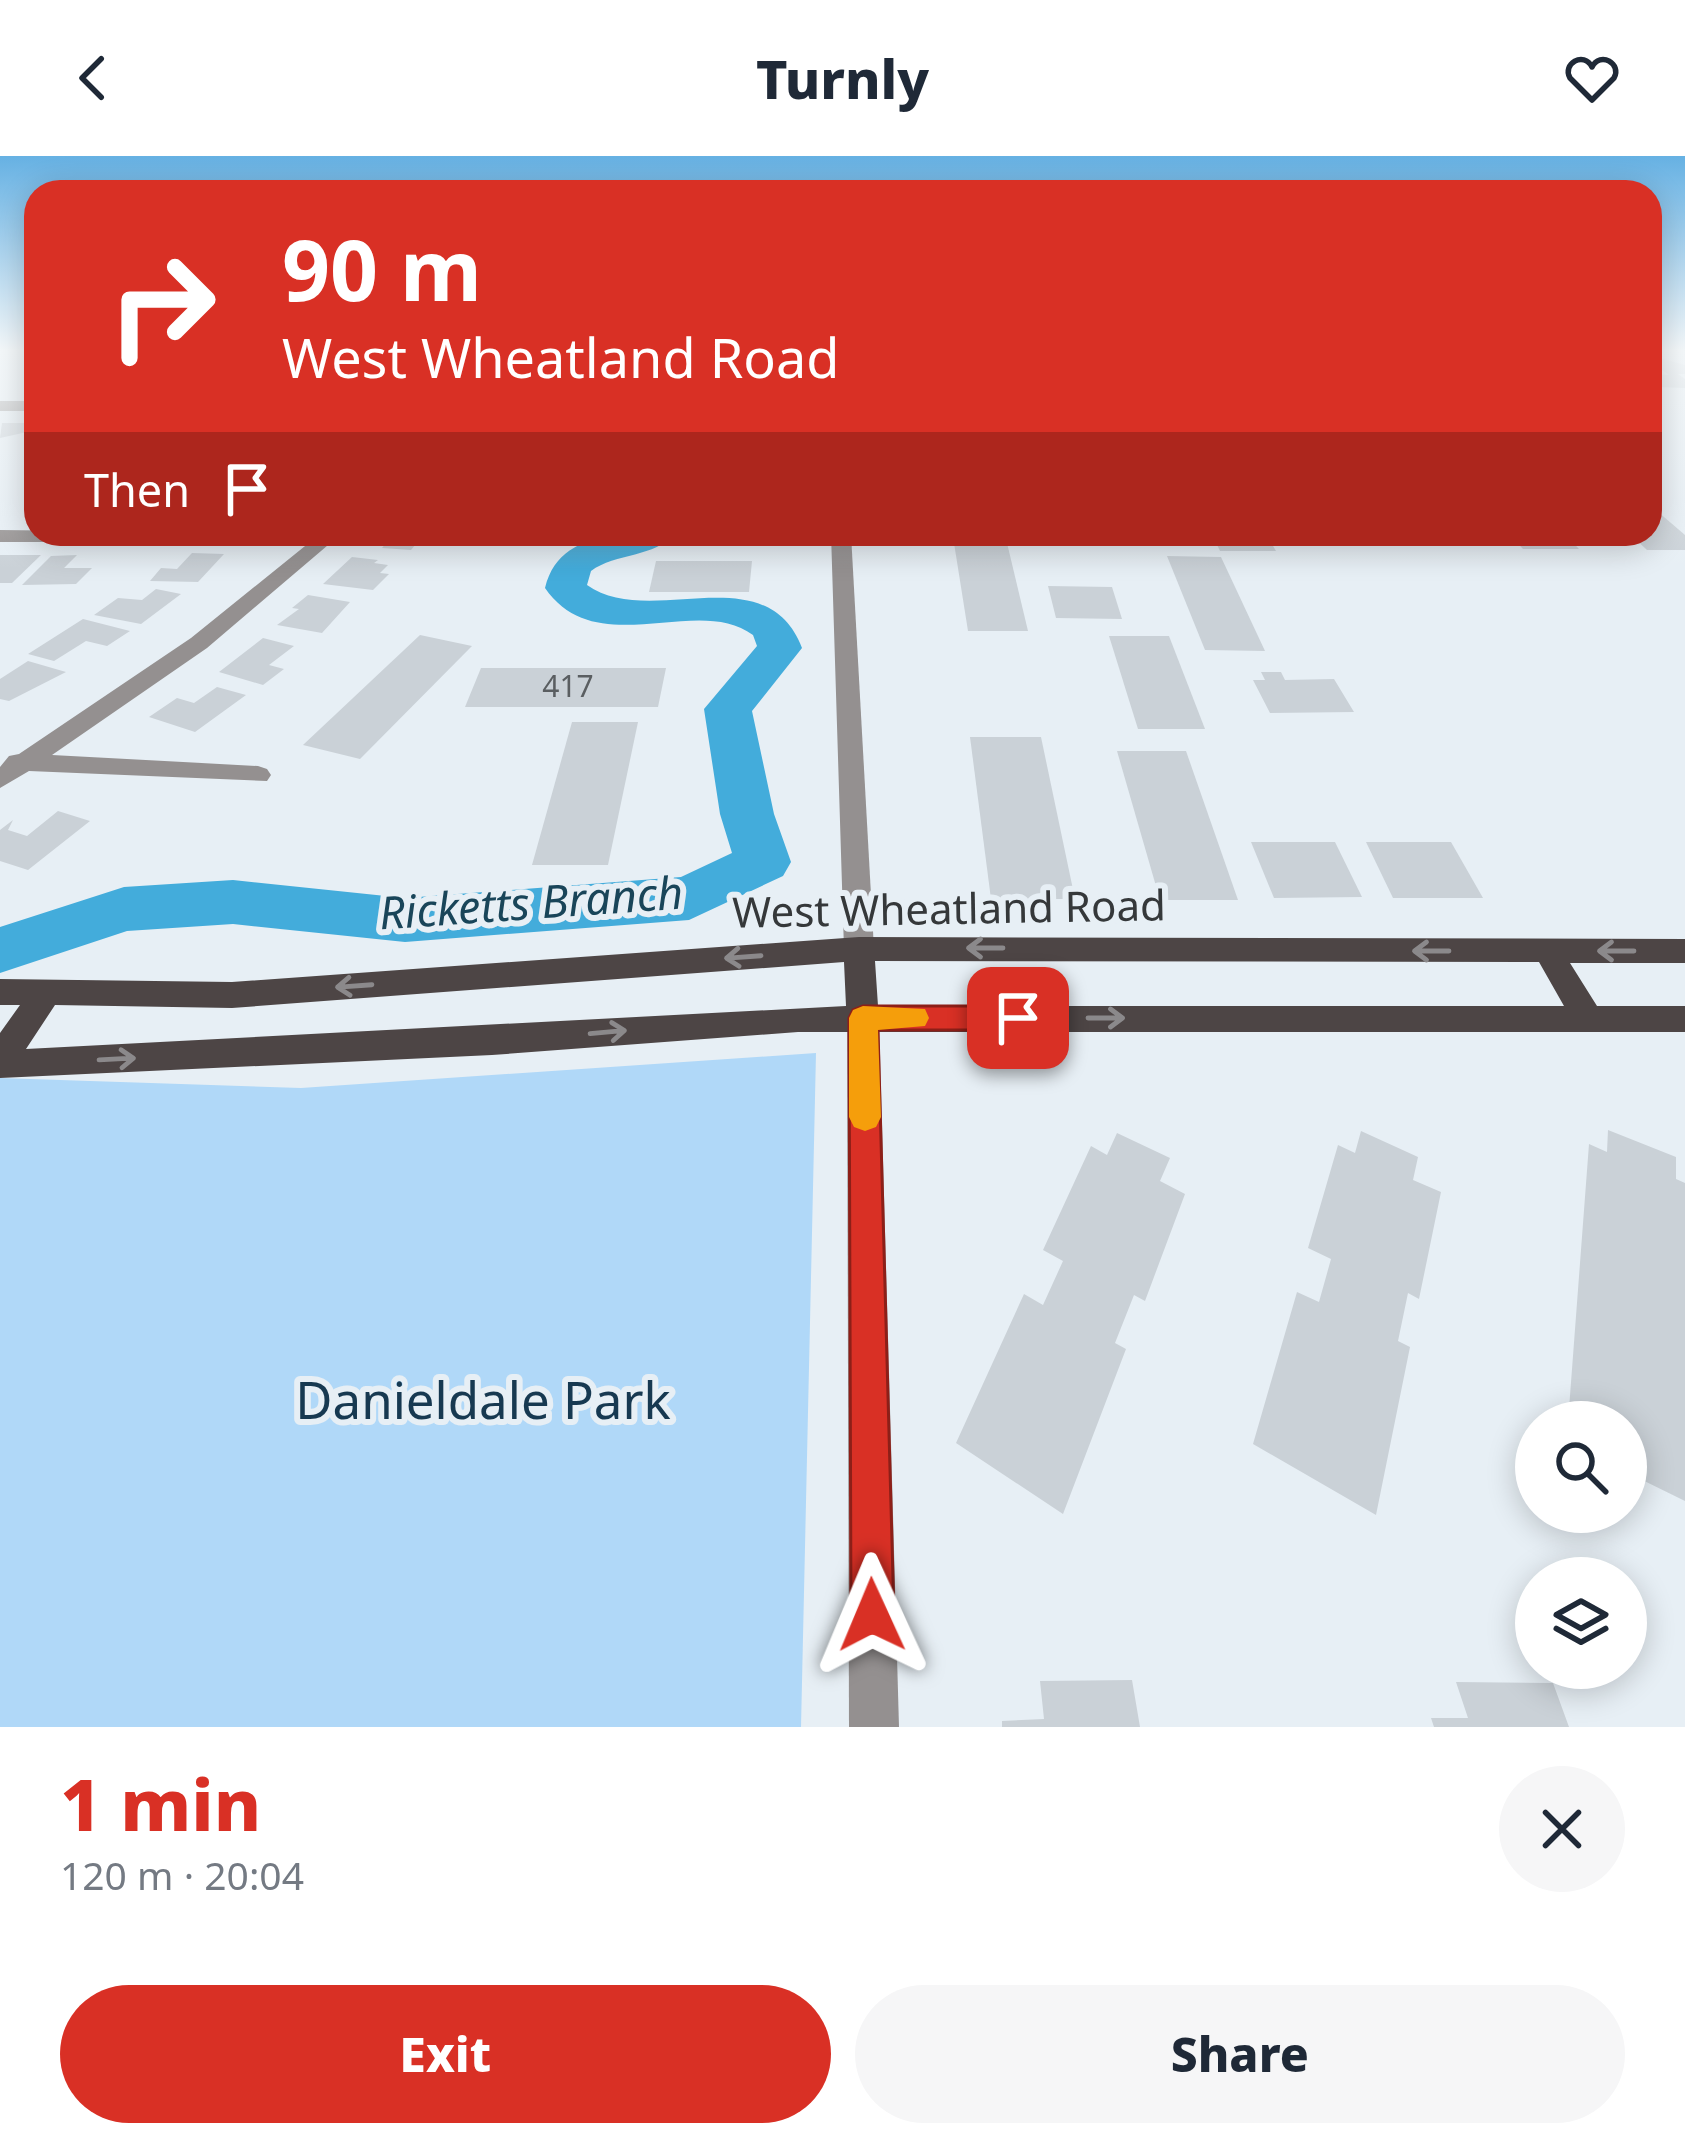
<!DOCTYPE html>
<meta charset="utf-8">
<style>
:root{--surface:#fff;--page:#f6f6f7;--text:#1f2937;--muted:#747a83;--accent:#d93025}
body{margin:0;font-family:"Noto Sans",sans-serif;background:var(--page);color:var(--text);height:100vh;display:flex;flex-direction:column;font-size:45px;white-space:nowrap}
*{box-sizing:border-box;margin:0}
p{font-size:39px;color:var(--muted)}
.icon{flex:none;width:66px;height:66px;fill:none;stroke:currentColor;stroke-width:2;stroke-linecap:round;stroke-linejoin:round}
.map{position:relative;height:1571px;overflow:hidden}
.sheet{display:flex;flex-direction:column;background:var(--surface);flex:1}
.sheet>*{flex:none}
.top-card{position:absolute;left:24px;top:24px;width:1638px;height:366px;border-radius:36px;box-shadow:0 6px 30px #0003;background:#d93025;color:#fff;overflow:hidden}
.tools{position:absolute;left:1515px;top:1245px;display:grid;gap:24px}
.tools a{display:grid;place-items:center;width:132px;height:132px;border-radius:50%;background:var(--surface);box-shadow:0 6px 30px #0003;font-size:60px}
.pin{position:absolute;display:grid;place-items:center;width:102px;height:102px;color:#fff;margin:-51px;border-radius:24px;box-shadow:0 6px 18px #0006}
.me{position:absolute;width:132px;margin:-66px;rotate:359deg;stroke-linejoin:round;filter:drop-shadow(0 0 9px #0008)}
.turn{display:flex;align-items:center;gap:42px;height:252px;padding:0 60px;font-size:54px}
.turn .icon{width:156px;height:156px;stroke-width:2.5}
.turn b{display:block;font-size:84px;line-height:102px}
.then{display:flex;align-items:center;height:114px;padding:0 60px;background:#0003;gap:24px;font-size:45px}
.round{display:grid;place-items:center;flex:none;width:126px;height:126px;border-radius:63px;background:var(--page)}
.summary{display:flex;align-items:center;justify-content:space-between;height:204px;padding:0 60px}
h1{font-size:72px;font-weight:800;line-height:90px;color:var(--accent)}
.primary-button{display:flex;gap:24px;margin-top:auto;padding:24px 60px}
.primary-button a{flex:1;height:138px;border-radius:72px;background:var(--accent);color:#fff;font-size:48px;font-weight:800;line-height:138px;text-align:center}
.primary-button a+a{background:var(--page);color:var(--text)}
header{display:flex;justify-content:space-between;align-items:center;height:156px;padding:0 60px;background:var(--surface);font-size:54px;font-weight:800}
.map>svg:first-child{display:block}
.green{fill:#b0d8f8}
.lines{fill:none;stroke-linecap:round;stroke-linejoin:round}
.river{fill:#43acdb;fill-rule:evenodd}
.building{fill:#cad1d7}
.minor{fill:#949090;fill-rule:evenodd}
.major{fill:#4d4545;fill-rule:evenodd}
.oneway{stroke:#8b898b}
.route{fill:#d93025;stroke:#8d1f18;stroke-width:3}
.slow{fill:#f59e0b}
.labels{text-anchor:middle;stroke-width:12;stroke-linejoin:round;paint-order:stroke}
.far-number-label{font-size:30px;fill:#5a5e61}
.street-label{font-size:42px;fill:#35383a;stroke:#e7eff5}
.water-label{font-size:45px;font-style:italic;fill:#194559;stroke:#e7eff5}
.near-park-label{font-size:51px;fill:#173951;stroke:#e7eff5}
</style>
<header><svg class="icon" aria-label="back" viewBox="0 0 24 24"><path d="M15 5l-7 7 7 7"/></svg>Turnly<svg class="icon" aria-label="heart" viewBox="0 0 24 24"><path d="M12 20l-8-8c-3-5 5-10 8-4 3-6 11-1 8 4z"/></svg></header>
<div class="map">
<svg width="1685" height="1571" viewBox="0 0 1685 1571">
<rect width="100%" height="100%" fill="#e7eff5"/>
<path class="green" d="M 816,897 L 801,1571 L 0,1571 L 0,922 L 301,932 Z"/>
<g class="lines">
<path class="river" d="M 613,378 L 673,378 C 657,401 615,397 591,415 L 587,429 C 649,474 766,398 802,492 L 752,555 L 774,658 L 791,706 L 783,720 L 689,764 L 405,786 L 233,768 L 127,775 L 0,817 L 0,771 L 124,731 L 233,724 L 405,742 L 681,721 L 732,697 L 720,658 L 704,553 L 757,490 L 753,479 C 697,437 597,507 545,432 C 554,396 579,386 613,378 Z"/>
</g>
<g class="building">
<path d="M 1650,199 L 1685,209 L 1685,218 L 1678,218 L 1685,223 L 1685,232 L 1658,231 L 1650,224 L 1650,218 L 1669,219 L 1650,205 Z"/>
<path d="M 2,267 L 36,267 L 36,274 L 0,282 Z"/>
<path d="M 1650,349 L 1685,379 L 1685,394 L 1647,394 L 1630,378 L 1650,378 Z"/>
<path d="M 394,378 L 424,378 L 411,394 L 382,392 Z"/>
<path d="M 1116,378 L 1169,378 L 1173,386 L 1119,386 Z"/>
<path d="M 1212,378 L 1266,378 L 1276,395 L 1220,395 Z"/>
<path d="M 1509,378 L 1565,378 L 1579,393 L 1523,393 Z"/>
<path d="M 954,387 L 1007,387 L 1028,475 L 968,475 Z"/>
<path d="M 192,397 L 224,398 L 198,426 L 150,425 L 161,412 L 177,413 Z"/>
<path d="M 0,399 L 41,399 L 12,427 L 0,427 Z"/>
<path d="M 77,399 L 64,412 L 92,412 L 76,428 L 22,429 L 51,400 Z"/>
<path d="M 1167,400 L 1221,401 L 1265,495 L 1205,494 Z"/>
<path d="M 352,401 L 378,404 L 374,407 L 388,409 L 380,417 L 389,418 L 373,434 L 323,428 Z"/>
<path d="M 656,405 L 752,405 L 749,436 L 649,436 Z"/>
<path d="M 1048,430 L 1112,431 L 1122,463 L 1056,462 Z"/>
<path d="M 156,433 L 181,438 L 141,468 L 94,459 L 118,442 L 142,444 Z"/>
<path d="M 308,439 L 350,446 L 322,477 L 277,469 L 299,453 L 292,452 Z"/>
<path d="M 83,463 L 130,475 L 107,490 L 86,485 L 54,505 L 28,498 Z"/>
<path d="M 420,479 L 472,490 L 360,603 L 303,589 Z"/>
<path d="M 1109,480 L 1169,480 L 1205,573 L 1138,573 Z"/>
<path d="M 263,482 L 294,490 L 269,509 L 284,513 L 263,529 L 219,516 Z"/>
<path d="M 28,505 L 66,516 L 9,545 L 0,543 L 0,523 Z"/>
<path d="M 481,512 L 666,512 L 658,551 L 465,551 Z"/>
<path d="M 1261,516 L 1281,516 L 1285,524 L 1334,523 L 1354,556 L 1270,557 L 1253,524 L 1265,524 Z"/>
<path d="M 217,531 L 246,539 L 195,576 L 149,561 L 177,542 L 194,547 Z"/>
<path d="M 572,566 L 638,566 L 608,709 L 532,709 Z"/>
<path d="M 970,581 L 1041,581 L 1075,743 L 991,743 Z"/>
<path d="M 1117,595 L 1186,595 L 1238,744 L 1160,744 Z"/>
<path d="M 58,655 L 90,665 L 28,714 L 0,705 L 0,674 L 13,664 L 8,674 L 27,680 Z"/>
<path d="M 1251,686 L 1335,686 L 1362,741 L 1274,742 Z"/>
<path d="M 1366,686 L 1451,686 L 1483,742 L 1393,742 Z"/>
<path d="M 1608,974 L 1676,1001 L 1676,1023 L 1685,1027 L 1685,1345 L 1626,1316 L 1626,1266 L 1568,1266 L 1589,988 L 1607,996 Z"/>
<path d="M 1361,975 L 1418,1001 L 1413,1024 L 1441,1036 L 1419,1143 L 1408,1137 L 1398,1185 L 1410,1191 L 1376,1359 L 1253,1288 L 1297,1136 L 1319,1146 L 1331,1103 L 1308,1092 L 1338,989 L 1355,997 Z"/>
<path d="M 1117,977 L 1170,1002 L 1160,1025 L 1185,1038 L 1145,1145 L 1134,1139 L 1115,1187 L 1126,1193 L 1063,1358 L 956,1287 L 1024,1138 L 1043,1149 L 1063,1105 L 1043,1094 L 1091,990 L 1107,999 Z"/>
<path d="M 1132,1524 L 1140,1571 L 1002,1571 L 1002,1565 L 1044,1563 L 1040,1525 Z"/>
<path d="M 1456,1526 L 1553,1527 L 1569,1571 L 1434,1571 L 1431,1562 L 1468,1562 Z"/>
</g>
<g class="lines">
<g class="minor">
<rect x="0" y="245" width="36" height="10"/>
<path d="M 0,374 L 341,378 L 207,492 L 52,599 L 258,610 L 267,613 L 271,619 L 267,625 L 29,615 L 0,632 L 0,611 L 9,600 L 19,598 L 191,482 L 310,386 L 0,386 Z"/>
<path d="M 831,378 L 851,378 L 874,793 L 870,801 L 848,801 L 844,793 Z"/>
<path d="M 863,849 L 874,853 L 879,862 L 899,1571 L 849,1571 L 847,862 L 852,853 Z"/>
</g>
<path class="major" d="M 859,781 L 1685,783 L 1685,807 L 1570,807 L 1597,850 L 1685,850 L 1685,876 L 798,876 L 492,899 L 0,922 L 0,877 L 20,849 L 0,849 L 0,823 L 232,826 ZM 875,805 L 1539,806 L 1564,850 L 878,850 ZM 844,806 L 846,850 L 26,893 L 55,849 L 232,852 Z"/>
</g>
<defs><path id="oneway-shaft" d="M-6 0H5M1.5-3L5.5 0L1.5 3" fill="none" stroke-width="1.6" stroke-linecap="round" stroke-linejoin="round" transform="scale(3)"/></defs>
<g class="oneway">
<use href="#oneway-shaft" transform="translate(985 792) rotate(180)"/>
<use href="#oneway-shaft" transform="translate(1431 795) rotate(-180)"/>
<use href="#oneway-shaft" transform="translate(1616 795) rotate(180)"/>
<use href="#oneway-shaft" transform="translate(743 801) rotate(176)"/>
<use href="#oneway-shaft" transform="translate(354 830) rotate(176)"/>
<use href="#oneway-shaft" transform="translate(1106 862)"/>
<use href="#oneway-shaft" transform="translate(608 876) rotate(-5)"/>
<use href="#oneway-shaft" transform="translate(117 903) rotate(-3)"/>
</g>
<linearGradient id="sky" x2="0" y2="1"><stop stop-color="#66b1e3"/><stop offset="0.47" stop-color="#f4f8fa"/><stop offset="1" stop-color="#f4f8fa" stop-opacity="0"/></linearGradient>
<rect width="1685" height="413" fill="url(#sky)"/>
<path class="route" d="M 863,850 L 1018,850 L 1028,853 L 1032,862 L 1028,870 L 1018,874 L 878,874 L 894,1459 L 888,1474 L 872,1480 L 857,1474 L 851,1459 L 849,862 L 853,854 Z"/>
<path class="slow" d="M 863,850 L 925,853 L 929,862 L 925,870 L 878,874 L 881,961 L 876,971 L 865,975 L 854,971 L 849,961 L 849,862 L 853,854 Z"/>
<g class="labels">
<g class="far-number-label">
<text x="568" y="541">417</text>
</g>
<g class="street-label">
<text transform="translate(949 753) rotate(-1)" y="15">West Wheatland Road</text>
</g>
<g class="water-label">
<text transform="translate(531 747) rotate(-4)" y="16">Ricketts Branch</text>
</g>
<g class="near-park-label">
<text x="483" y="1263">Danieldale Park</text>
</g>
</g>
</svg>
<div class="tools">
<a><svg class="icon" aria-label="search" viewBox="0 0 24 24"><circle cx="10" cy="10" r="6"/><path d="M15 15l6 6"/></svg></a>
<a><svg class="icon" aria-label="layers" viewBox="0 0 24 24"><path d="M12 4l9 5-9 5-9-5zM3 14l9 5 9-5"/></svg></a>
</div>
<div class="pin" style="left:1018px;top:862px;background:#d93025"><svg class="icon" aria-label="arrive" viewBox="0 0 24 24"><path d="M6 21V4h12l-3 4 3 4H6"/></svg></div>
<svg class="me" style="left:872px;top:1459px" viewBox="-20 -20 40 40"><path d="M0-17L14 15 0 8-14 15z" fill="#d93025" stroke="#fff" stroke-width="4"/></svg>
<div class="top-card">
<div class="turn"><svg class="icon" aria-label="right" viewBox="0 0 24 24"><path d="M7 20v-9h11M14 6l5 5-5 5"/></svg><div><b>90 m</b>West Wheatland Road</div></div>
<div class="then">Then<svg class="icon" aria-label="arrive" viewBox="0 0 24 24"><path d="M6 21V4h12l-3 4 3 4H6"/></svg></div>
</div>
</div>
<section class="sheet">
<div class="summary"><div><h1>1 min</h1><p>120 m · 20:04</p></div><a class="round"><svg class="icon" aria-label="close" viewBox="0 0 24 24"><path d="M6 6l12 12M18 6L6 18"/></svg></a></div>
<div class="primary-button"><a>Exit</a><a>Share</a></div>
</section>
